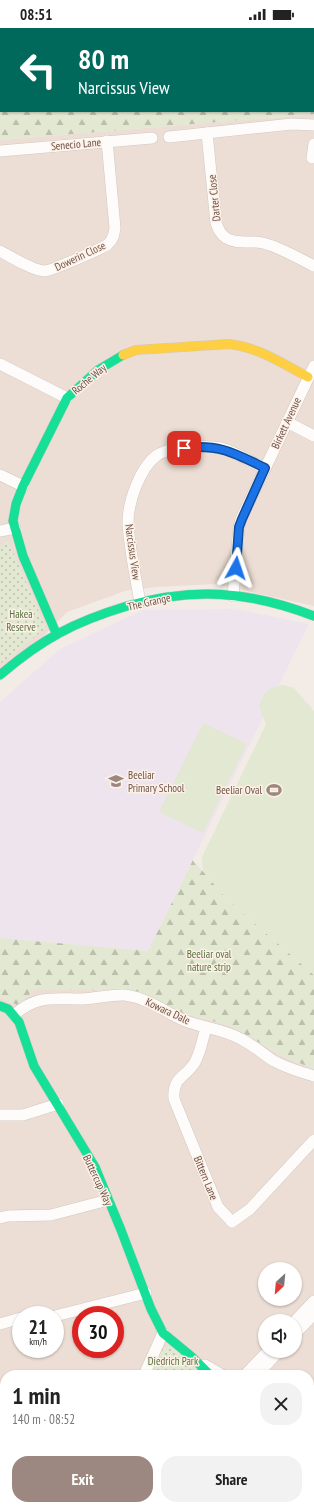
<!DOCTYPE html>
<meta charset="utf-8">
<style>
:root{--surface:#fff;--page:#f2f2f2;--text:#222;--muted:#767676;--accent:#9d8881}
body{margin:0;font-family:"PT Sans Narrow",sans-serif;background:var(--page);color:var(--text);height:100vh;display:flex;flex-direction:column;font-size:15px;white-space:nowrap}
*{box-sizing:border-box;margin:0}
p{font-size:13px;color:var(--muted)}
.icon{flex:none;width:22px;height:22px;fill:none;stroke:currentColor;stroke-width:2;stroke-linecap:round;stroke-linejoin:round}
.map{position:relative;flex:1;overflow:hidden}
.sheet{position:absolute;left:0px;top:1342px;width:314px;height:140px;display:flex;flex-direction:column;background:var(--surface);border-radius:16px 16px 0 0;box-shadow:0 1px 3px #0004}
.sheet>*{flex:none}
.banner{position:absolute;left:0px;top:0px;width:314px;height:84px;box-shadow:0 1px 3px #0004;background:#00695c;color:#fff;overflow:hidden}
.needle{width:26px;rotate:206deg}
.fabs{position:absolute;left:258px;top:1234px;display:grid;gap:8px}
.fabs a{display:grid;place-items:center;width:44px;height:44px;border-radius:50%;background:var(--surface);box-shadow:0 1px 3px #0004;font-size:20px}
.speed{position:absolute;left:12px;top:1278px;display:flex;gap:8px;font-size:20px;font-weight:700;text-align:center}
.speed>*{display:grid;place-content:center;width:52px;height:52px;border-radius:50%;background:var(--surface);box-shadow:0 1px 3px #0004;line-height:1}
.speed small{font-size:10px;font-weight:400}
.speed .limit{border:6px solid #d22;background:#fff;color:#111}
.pin{position:absolute;display:grid;place-items:center;width:34px;height:34px;color:#fff;margin:-17px;border-radius:8px;box-shadow:0 2px 6px #0006}
.me{position:absolute;width:44px;margin:-22px;rotate:5deg;stroke-linejoin:round;filter:drop-shadow(0 0 3px #0008)}
.turn{display:flex;align-items:center;gap:14px;height:84px;padding:0 12px;font-size:18px}
.turn .icon{width:52px;height:52px;stroke-width:2.5}
.turn b{display:block;font-size:28px;line-height:34px}
.round{display:grid;place-items:center;flex:none;width:42px;height:42px;border-radius:16px;background:var(--page)}
.headline{display:flex;align-items:center;justify-content:space-between;height:68px;padding:0 12px}
h1{font-size:24px;font-weight:600;line-height:30px}
.button{display:flex;gap:8px;margin-top:auto;padding:8px 12px}
.button a{flex:1;height:46px;border-radius:16px;background:var(--accent);color:#fff;font-size:16px;font-weight:600;line-height:46px;text-align:center}
.button a+a{background:var(--page);color:var(--text)}
.status{display:flex;justify-content:space-between;align-items:center;height:28px;padding:0 20px;background:var(--surface);direction:ltr}
.status svg{height:11px;fill:currentColor}
.map>svg:first-child{display:block}
.residential{fill:#ecded4;fill-rule:evenodd}
.education{fill:#eee4ee}
.green{fill:url(#green-dots)}
.forest{fill:url(#forest-firs)}
.pitch{fill:#e2e8d2}
.lines{fill:none;stroke-linecap:round;stroke-linejoin:round}
.street-casing{stroke:#d0c8c2;stroke-width:12}
.fast-casing{stroke:#d2c8c3;stroke-width:10}
.slow-casing{stroke:#d2c8c3;stroke-width:10}
.street{stroke:#fdfcfb;stroke-width:11}
.fast{stroke:#16e098;stroke-width:9}
.slow{stroke:#ffcf43;stroke-width:9}
.route-casing{stroke:#114b97;stroke-width:10}
.route{stroke:#1a73e8;stroke-width:7}
.labels{text-anchor:middle;stroke-width:3;stroke-linejoin:round;paint-order:stroke}
.street-label{font-size:11px;fill:#6e524a;stroke:#fdf1e6}
.park-label{font-size:11px;fill:#587343;stroke:#fdf1e6}
.poi-label{font-size:11px;fill:#6e524a;stroke:#fdf1e6;text-anchor:start}
</style>
<div class="status"><b>08:51</b><svg viewBox="0 0 49 12"><path d="M0 12V9h3v3zM5 12V6h3v6zM10 12V3h3v9zM15 12V0h3v12zM26 1h20v11H26zM47 4h2v5h-2z"/></svg></div>
<div class="map">
<svg width="314" height="1482" viewBox="0 0 314 1482">
<defs>
<pattern id="green-dots" width="8" height="8" patternUnits="userSpaceOnUse"><rect width="8" height="8" fill="#e2e8d2"/><path d="M2 2h.1M6 6h.1" fill="none" stroke="#bbbfac" stroke-width="1.8" stroke-linecap="round"/></pattern>
<pattern id="forest-firs" width="22" height="20" patternUnits="userSpaceOnUse"><rect width="22" height="20" fill="#e2e8d2"/><path d="M5 1l3.5 6h-7zM16 11l3.5 6h-7z" fill="#bbbfac"/></pattern>
</defs>
<rect width="100%" height="100%" fill="#f3ece6"/>
<g class="residential">
<path d="M 314,86 L 314,578 L 215,556 L 156,559 L 125,563 L 67,584 L 44,608 L 0,641 L 0,112 Z"/>
<path d="M 35,961 L 136,963 L 173,982 L 231,998 L 280,1027 L 314,1041 L 314,1482 L 10,1482 L 9,1477 L 309,1477 L 309,1347 L 5,1347 L 5,1464 L 0,1464 L 0,969 L 16,977 ZM 265,1241 L 295,1241 L 295,1271 L 265,1271 ZM 21,1287 L 55,1287 L 55,1321 L 21,1321 ZM 81,1287 L 115,1287 L 115,1321 L 81,1321 ZM 265,1293 L 295,1293 L 295,1323 L 265,1323 Z"/>
</g>
<path class="education" d="M 235,581 L 309,596 L 148,923 L 0,910 L 0,674 L 60,621 L 143,582 Z"/>
<g class="green">
<path d="M 8,513 L 46,600 L 0,636 L 0,519 Z"/>
<path d="M 171,1317 L 208,1347 L 150,1347 C 155,1336 158,1320 171,1317 Z"/>
</g>
<g class="forest">
<path d="M 0,0 L 237,1 L 1,1 L 1,83 L 313,83 L 313,38 L 314,86 L 0,112 Z"/>
<path d="M 193,832 L 225,869 L 314,947 L 314,1041 L 280,1027 L 231,998 L 173,982 L 136,963 L 35,961 L 17,977 L 0,969 L 0,910 L 148,923 Z"/>
</g>
<g class="pitch">
<path d="M 283,657 L 294,660 L 314,683 L 314,947 L 225,869 L 203,843 L 202,829 L 266,696 L 259,678 C 265,663 267,660 283,657 Z"/>
<path d="M 203,695 L 247,716 L 203,805 L 159,784 Z"/>
</g>
<g class="lines">
<g class="street-casing">
<g id="street">
<path d="M 207,105 L 216,195 C 218,201 220,206 226,210 C 237,217 251,212 263,215 C 280,219 298,230 314,238"/>
<path d="M 169,109 L 292,96 L 314,97"/>
<path d="M 0,123 L 152,110"/>
<path d="M 312,130 L 314,116"/>
<path d="M 0,223 C 11,229 34,243 45,243 C 50,243 104,220 108,216 C 113,212 114,207 115,200 L 107,113"/>
<path d="M 0,336 L 67,370"/>
<path d="M 287,394 L 314,408"/>
<path d="M 0,447 L 23,458"/>
<path d="M 0,503 L 15,500"/>
<path d="M 233,568 L 239,499 L 241,491 L 314,338"/>
<path d="M 140,575 C 136,550 129,519 128,494 C 128,474 140,440 156,428 C 169,418 205,417 221,420 C 236,424 251,434 265,440"/>
<path d="M 14,987 C 37,967 51,971 80,971 C 94,971 111,966 125,967 C 147,970 162,982 181,991 C 200,1000 222,1000 241,1011 C 253,1017 263,1026 274,1033 C 287,1040 300,1044 314,1048"/>
<path d="M 206,1000 C 203,1010 201,1021 197,1030 C 189,1050 172,1046 174,1071 L 218,1179 L 232,1194 L 250,1181 L 314,1112"/>
<path d="M 0,1087 L 23,1087 L 58,1076"/>
<path d="M 0,1190 L 8,1188 L 51,1187 L 108,1172"/>
<path d="M 55,1288 L 146,1265"/>
<path d="M 295,1293 L 314,1273"/>
<path d="M 0,1296 L 21,1290"/>
<path d="M 295,1306 L 314,1286"/>
<path d="M 205,1337 L 222,1347"/>
<path d="M 144,1347 L 163,1305"/>
<path d="M 245,1347 L 268,1323"/>
<path d="M 257,1347 L 279,1323"/>
<path d="M 309,1438 L 314,1443"/>
<path d="M 59,1477 L 63,1482"/>
<path d="M 197,1477 L 202,1482"/>
</g>
</g>
<g class="fast-casing">
<g id="fast">
<path d="M 56,605 L 23,528 L 13,493 L 16,476 L 23,458 L 67,370 L 98,342 L 123,327"/>
<path d="M 0,647 C 42,611 74,594 127,578 C 194,559 249,563 314,588"/>
<path d="M 0,978 L 8,981 L 19,994 L 34,1038 L 95,1139 L 121,1202 L 151,1281 L 163,1305 L 192,1329 L 210,1347"/>
<path d="M 0,1417 L 5,1430 L 0,1441"/>
<path d="M 0,1470 L 2,1439"/>
</g>
</g>
<g class="slow-casing">
<path id="slow" d="M 123,327 L 136,322 L 229,316 C 258,319 283,336 308,349"/>
</g>
<use href="#street" class="street"/>
<use href="#fast" class="fast"/>
<use href="#slow" class="slow"/>
</g>
<g class="lines">
<g class="route-casing">
<path id="route" d="M 184,420 C 220,416 234,425 265,440 L 242,491 L 239,499 L 236,540"/>
</g>
<use href="#route" class="route"/>
</g>
<defs>
<g id="school-bare" transform="scale(1.2)"><path d="M0-5L7-2L0 1L-7-2ZM-4 1L0 2.5L4 1V4Q0 6-4 4Z" fill="#9d8881" stroke="#fdf1e6" stroke-width="2.5" paint-order="stroke"/></g>
<g id="stadium-bare" transform="scale(1.2)"><path d="M0-5a6.5 5 0 1 0 0 10a6.5 5 0 1 0 0-10ZM-3.5-1.8h7v3.6h-7Z" fill="#9d8881" stroke="#fdf1e6" stroke-width="2.5" paint-order="stroke"/></g>
</defs>
<g fill-rule="evenodd">
<use href="#school-bare" x="116" y="753"/>
<use href="#stadium-bare" x="274" y="762"/>
</g>
<g class="labels">
<g class="street-label">
<text transform="translate(76 116) rotate(-5)" y="4">Senecio Lane</text>
<text transform="translate(214 170) rotate(-96)" y="4">Darter Close</text>
<text transform="translate(80 228) rotate(-25)" y="4">Dowerin Close</text>
<text transform="translate(89 351) rotate(-40)" y="4">Roche Way</text>
<text transform="translate(286 395) rotate(-65)" y="4">Birkett Avenue</text>
<text transform="translate(133 524) rotate(82)" y="4">Narcissus View</text>
<text transform="translate(149 574) rotate(-13)" y="4">The Grange</text>
<text transform="translate(168 983) rotate(25)" y="4">Kowara Dale</text>
<text transform="translate(206 1150) rotate(68)" y="4">Bittern Lane</text>
<text transform="translate(98 1152) rotate(65)" y="4">Buttercup Way</text>
</g>
<g class="park-label">
<text x="21" y="590">Hakea<tspan x="21" dy="13">Reserve</tspan></text>
<text x="209" y="930">Beeliar oval<tspan x="209" dy="13">nature strip</tspan></text>
<text x="173" y="1337">Diedrich Park</text>
</g>
<g class="poi-label">
<text x="128" y="751">Beeliar<tspan x="128" dy="13">Primary School</tspan></text>
<text x="262" y="766" text-anchor="end">Beeliar Oval</text>
</g>
</g>
</svg>
<div class="fabs">
<a><svg class="needle" viewBox="-14 -14 28 28"><path d="M0-13l5 13h-10z" fill="#e53935"/><path d="M0 13l5-13h-10z" fill="#767676"/></svg></a>
<a><svg class="icon" aria-label="sound" viewBox="0 0 24 24"><path d="M4 9h4l5-4v14l-5-4H4zM17 9q2 3 0 6"/></svg></a>
</div>
<div class="speed"><div>21<small>km/h</small></div><div class="limit">30</div></div>
<div class="pin" style="left:184px;top:420px;background:#d93025"><svg class="icon" aria-label="arrive" viewBox="0 0 24 24"><path d="M6 21V4h12l-3 4 3 4H6"/></svg></div>
<svg class="me" style="left:236px;top:540px" viewBox="-20 -20 40 40"><path d="M0-17L14 15 0 8-14 15z" fill="#1a73e8" stroke="#fff" stroke-width="4"/></svg>
<div class="banner">
<div class="turn"><svg class="icon" aria-label="left" viewBox="0 0 24 24"><path d="M17 20v-9H6M10 6l-5 5 5 5"/></svg><div><b>80 m</b>Narcissus View</div></div>
</div>
<section class="sheet">
<div class="headline"><div><h1>1 min</h1><p>140 m · 08:52</p></div><a class="round"><svg class="icon" aria-label="close" viewBox="0 0 24 24"><path d="M6 6l12 12M18 6L6 18"/></svg></a></div>
<div class="button"><a>Exit</a><a>Share</a></div>
</section>
</div>
